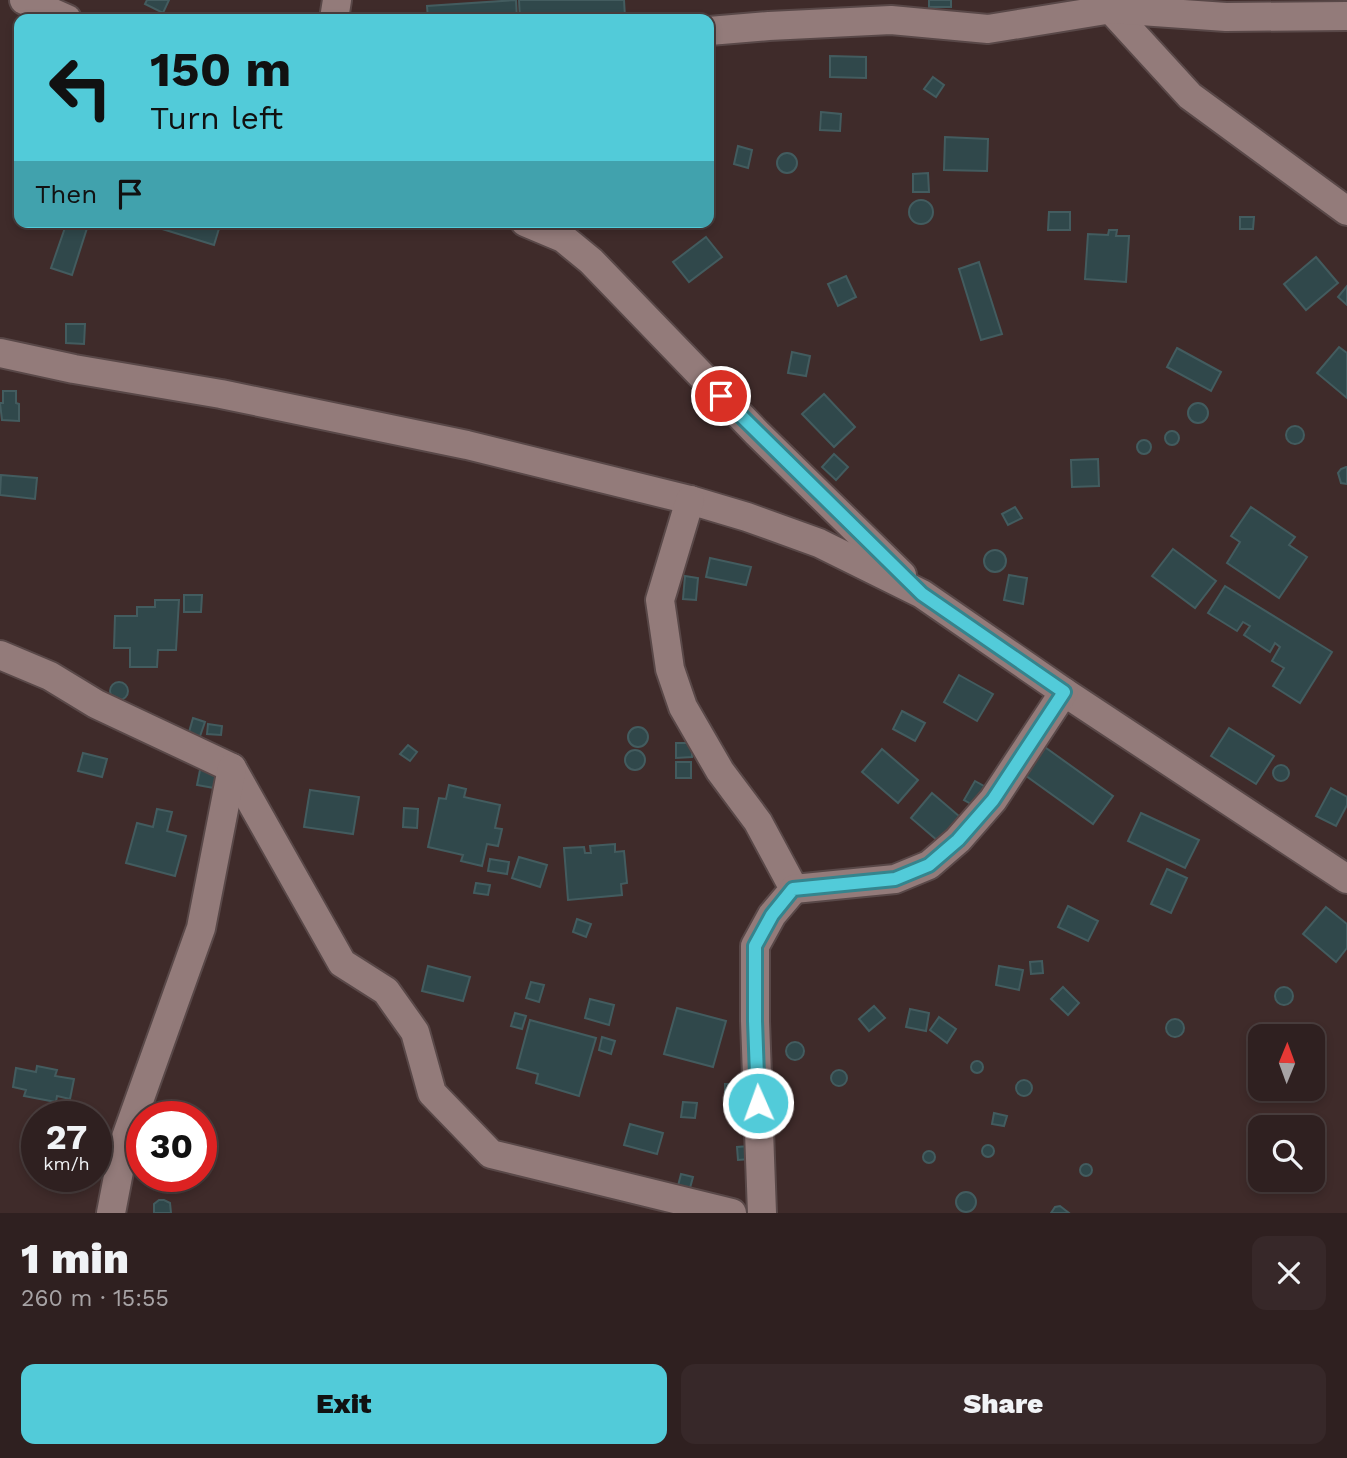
<!DOCTYPE html>
<meta charset="utf-8">
<style>
:root{--surface:#2f2020;--page:#372829;--text:#f1f3f6;--muted:#a7a3a5;--line:#4a3e3e;--accent:#52cbd9}
body{margin:0;font-family:"Work Sans",sans-serif;background:var(--page);color:var(--text);height:100vh;display:flex;flex-direction:column;font-size:26px;white-space:nowrap}
*{box-sizing:border-box;margin:0}
p{font-size:23px;color:var(--muted)}
.icon{flex:none;width:38px;height:38px;fill:none;stroke:currentColor;stroke-width:2;stroke-linecap:round;stroke-linejoin:round}
.map{position:relative;height:1213px;overflow:hidden}
.drawer{display:flex;flex-direction:column;background:var(--surface);flex:1}
.drawer>*{flex:none}
.banner{position:absolute;left:14px;top:14px;width:700px;height:214px;border-radius:14px;box-shadow:0 4px 10px #0003,0 0 0 2px var(--line);background:#52cbd9;color:#111;overflow:hidden}
.needle{width:46px;rotate:1deg}
.fabs{position:absolute;left:1248px;top:1024px;display:grid;gap:14px}
.fabs a{display:grid;place-items:center;width:77px;height:77px;border-radius:14px;background:var(--surface);box-shadow:0 4px 10px #0003,0 0 0 2px var(--line);font-size:35px}
.speed{position:absolute;left:21px;top:1101px;display:flex;gap:14px;font-size:35px;font-weight:700;text-align:center}
.speed>*{display:grid;place-content:center;width:91px;height:91px;border-radius:50%;background:var(--surface);box-shadow:0 4px 10px #0003,0 0 0 2px var(--line);line-height:1}
.speed small{font-size:18px;font-weight:400}
.speed .limit{border:10px solid #d22;background:#fff;color:#111}
.pin{position:absolute;display:grid;place-items:center;width:60px;height:60px;color:#fff;margin:-30px;border:4px solid #fff;border-radius:50%;box-shadow:0 2px 7px #0007}
.me{position:absolute;width:77px;margin:-38px;rotate:358deg;stroke-linejoin:round;filter:drop-shadow(0 0 5px #0008)}
.turn{display:flex;align-items:center;gap:24px;height:147px;padding:0 21px;font-size:32px}
.turn .icon{width:91px;height:91px;stroke-width:2.5}
.turn b{display:block;font-size:49px;line-height:60px}
.then{display:flex;align-items:center;height:66px;padding:0 21px;background:#0003;gap:14px;font-size:26px}
.round{display:grid;place-items:center;flex:none;width:74px;height:74px;border-radius:14px;background:var(--page)}
.headline{display:flex;align-items:center;justify-content:space-between;height:119px;padding:0 21px}
h1{font-size:42px;font-weight:800;line-height:52px}
.cta{display:flex;gap:14px;margin-top:auto;padding:14px 21px}
.cta a{flex:1;height:80px;border-radius:14px;background:var(--accent);color:#111;font-size:28px;font-weight:800;line-height:80px;text-align:center}
.cta a+a{background:var(--page);color:var(--text)}
.map>svg:first-child{display:block}
.building{fill:#30484b;stroke:#435c5f;stroke-width:2}
.lines{fill:none;stroke-linecap:round;stroke-linejoin:round}
.street-casing{stroke:#594848;stroke-width:32}
.street{stroke:#937b7a;stroke-width:28}
.route-casing{stroke:#35848d;stroke-width:18}
.route{stroke:#52cbd9;stroke-width:12}
</style>
<div class="map">
<svg width="1347" height="1213" viewBox="0 0 1347 1213">
<rect width="100%" height="100%" fill="#3f2b2a"/>
<g class="building">
<path d="M 147,0 L 169,0 L 163,13 L 145,4 Z"/>
<path d="M 516,0 L 517,19 L 428,19 L 427,6 Z"/>
<path d="M 519,0 L 624,0 L 625,17 L 520,19 Z"/>
<rect x="929" y="0" width="22" height="7"/>
<path d="M 830,56 L 866,57 L 866,78 L 830,77 Z"/>
<path d="M 933,77 L 944,85 L 936,97 L 924,89 Z"/>
<path d="M 821,112 L 841,114 L 840,131 L 820,130 Z"/>
<path d="M 945,137 L 988,139 L 987,171 L 944,170 Z"/>
<path d="M 738,146 L 752,150 L 748,168 L 734,164 Z"/>
<circle cx="787" cy="163" r="10"/>
<path d="M 928,173 L 929,192 L 913,192 L 913,174 Z"/>
<circle cx="921" cy="212" r="12"/>
<path d="M 1049,212 L 1070,212 L 1070,230 L 1048,230 Z"/>
<path d="M 1240,217 L 1254,217 L 1253,229 L 1240,229 Z"/>
<path d="M 67,222 L 89,222 L 72,275 L 51,268 Z"/>
<path d="M 160,222 L 221,222 L 214,245 L 159,228 Z"/>
<path d="M 1109,230 L 1117,230 L 1116,236 L 1129,236 L 1126,282 L 1085,279 L 1088,234 L 1108,235 Z"/>
<path d="M 706,237 L 722,257 L 689,282 L 673,262 Z"/>
<path d="M 1316,257 L 1338,283 L 1306,310 L 1284,284 Z"/>
<path d="M 979,262 L 1002,334 L 981,340 L 959,269 Z"/>
<path d="M 846,276 L 856,297 L 838,306 L 828,284 Z"/>
<path d="M 1347,286 L 1347,305 L 1338,297 Z"/>
<path d="M 66,324 L 85,324 L 84,344 L 66,343 Z"/>
<path d="M 1339,347 L 1347,353 L 1347,398 L 1317,373 Z"/>
<path d="M 1177,348 L 1221,372 L 1211,391 L 1167,367 Z"/>
<path d="M 792,352 L 810,356 L 806,376 L 788,373 Z"/>
<path d="M 3,391 L 16,391 L 16,403 L 19,404 L 19,421 L 2,420 L 0,403 L 3,403 Z"/>
<path d="M 824,394 L 855,427 L 834,447 L 802,414 Z"/>
<circle cx="1198" cy="413" r="10"/>
<circle cx="1295" cy="435" r="9"/>
<circle cx="1172" cy="438" r="7"/>
<circle cx="1144" cy="447" r="7"/>
<path d="M 834,454 L 848,467 L 836,480 L 822,467 Z"/>
<path d="M 1098,459 L 1099,486 L 1072,487 L 1071,460 Z"/>
<path d="M 1346,467 L 1347,467 L 1347,484 L 1341,483 L 1338,473 L 1341,469 Z"/>
<path d="M 1,475 L 37,478 L 35,499 L 0,495 Z"/>
<path d="M 1015,507 L 1022,518 L 1008,525 L 1002,514 Z"/>
<path d="M 1251,507 L 1295,537 L 1289,545 L 1307,557 L 1279,598 L 1227,563 L 1240,542 L 1231,536 Z"/>
<path d="M 1173,549 L 1216,581 L 1195,608 L 1152,576 Z"/>
<circle cx="995" cy="561" r="11"/>
<path d="M 710,558 L 751,567 L 746,585 L 706,577 Z"/>
<path d="M 1009,575 L 1027,578 L 1023,604 L 1004,600 Z"/>
<path d="M 685,576 L 698,578 L 696,600 L 683,599 Z"/>
<path d="M 1225,586 L 1332,652 L 1300,703 L 1273,686 L 1284,668 L 1272,661 L 1280,647 L 1275,643 L 1270,652 L 1244,635 L 1250,626 L 1243,622 L 1237,631 L 1208,613 Z"/>
<path d="M 184,595 L 202,595 L 201,612 L 184,612 Z"/>
<path d="M 155,600 L 179,600 L 176,650 L 158,650 L 157,667 L 130,667 L 130,648 L 114,648 L 115,616 L 137,616 L 137,607 L 155,607 Z"/>
<path d="M 959,675 L 993,694 L 977,721 L 944,702 Z"/>
<circle cx="119" cy="691" r="9"/>
<path d="M 902,711 L 925,723 L 915,741 L 893,729 Z"/>
<path d="M 193,718 L 205,722 L 198,742 L 187,739 Z"/>
<path d="M 208,724 L 222,726 L 221,735 L 207,734 Z"/>
<circle cx="638" cy="737" r="10"/>
<path d="M 1229,728 L 1274,756 L 1256,784 L 1211,756 Z"/>
<path d="M 676,743 L 692,743 L 692,757 L 676,758 Z"/>
<path d="M 408,745 L 417,752 L 410,761 L 400,754 Z"/>
<path d="M 1042,745 L 1113,796 L 1093,824 L 1022,773 Z"/>
<path d="M 882,749 L 918,780 L 898,803 L 862,772 Z"/>
<circle cx="635" cy="760" r="10"/>
<path d="M 83,753 L 107,759 L 102,777 L 78,771 Z"/>
<rect x="676" y="762" width="15" height="16"/>
<circle cx="1281" cy="773" r="8"/>
<path d="M 201,765 L 218,768 L 214,788 L 197,785 Z"/>
<path d="M 975,781 L 991,790 L 980,809 L 964,800 Z"/>
<path d="M 449,785 L 466,789 L 464,797 L 500,805 L 495,828 L 502,829 L 498,846 L 487,844 L 482,866 L 461,861 L 463,855 L 428,847 L 439,798 L 446,799 Z"/>
<path d="M 1331,788 L 1347,797 L 1347,805 L 1336,826 L 1316,816 Z"/>
<path d="M 310,790 L 359,797 L 353,834 L 304,827 Z"/>
<path d="M 932,793 L 966,822 L 945,847 L 911,818 Z"/>
<path d="M 404,808 L 418,809 L 417,828 L 403,827 Z"/>
<path d="M 157,809 L 172,812 L 167,831 L 186,836 L 175,876 L 126,863 L 137,823 L 153,827 Z"/>
<path d="M 1141,813 L 1199,840 L 1185,868 L 1128,841 Z"/>
<path d="M 615,844 L 615,852 L 624,851 L 627,883 L 621,884 L 622,895 L 568,900 L 564,848 L 584,847 L 585,853 L 591,853 L 590,846 Z"/>
<path d="M 519,857 L 547,865 L 540,887 L 512,878 Z"/>
<path d="M 490,859 L 509,862 L 507,874 L 488,871 Z"/>
<path d="M 1167,869 L 1187,878 L 1171,913 L 1151,904 Z"/>
<path d="M 476,883 L 490,885 L 488,895 L 474,893 Z"/>
<path d="M 1068,906 L 1098,921 L 1088,941 L 1058,927 Z"/>
<path d="M 1326,907 L 1347,924 L 1347,948 L 1336,962 L 1303,934 Z"/>
<path d="M 577,919 L 591,924 L 586,937 L 573,932 Z"/>
<path d="M 1042,961 L 1043,973 L 1031,974 L 1030,962 Z"/>
<path d="M 428,966 L 470,977 L 463,1001 L 422,991 Z"/>
<path d="M 999,966 L 1023,970 L 1019,990 L 996,985 Z"/>
<path d="M 531,982 L 544,985 L 539,1002 L 526,998 Z"/>
<path d="M 1063,987 L 1079,1003 L 1068,1015 L 1051,999 Z"/>
<circle cx="1284" cy="996" r="9"/>
<path d="M 590,999 L 614,1005 L 609,1025 L 585,1018 Z"/>
<path d="M 874,1006 L 885,1018 L 869,1031 L 859,1019 Z"/>
<path d="M 677,1008 L 726,1021 L 713,1067 L 664,1054 Z"/>
<path d="M 910,1009 L 929,1013 L 926,1031 L 906,1027 Z"/>
<path d="M 515,1013 L 526,1016 L 522,1029 L 511,1026 Z"/>
<path d="M 939,1017 L 956,1029 L 947,1043 L 930,1030 Z"/>
<circle cx="1175" cy="1028" r="9"/>
<path d="M 530,1020 L 596,1038 L 579,1096 L 536,1083 L 538,1074 L 517,1068 Z"/>
<path d="M 602,1037 L 615,1041 L 611,1054 L 599,1050 Z"/>
<circle cx="795" cy="1051" r="9"/>
<circle cx="977" cy="1067" r="6"/>
<path d="M 37,1066 L 57,1070 L 55,1076 L 74,1079 L 70,1099 L 57,1096 L 56,1102 L 24,1096 L 26,1090 L 13,1087 L 16,1068 L 36,1072 Z"/>
<circle cx="839" cy="1078" r="8"/>
<circle cx="1024" cy="1088" r="8"/>
<rect x="725" y="1084" width="10" height="13"/>
<path d="M 683,1102 L 697,1103 L 695,1118 L 681,1117 Z"/>
<path d="M 994,1113 L 1007,1116 L 1004,1126 L 992,1124 Z"/>
<path d="M 1274,1115 L 1286,1119 L 1288,1127 L 1265,1127 L 1269,1118 Z"/>
<path d="M 630,1124 L 663,1133 L 657,1154 L 624,1145 Z"/>
<circle cx="988" cy="1151" r="6"/>
<path d="M 749,1146 L 750,1159 L 738,1160 L 737,1147 Z"/>
<circle cx="929" cy="1157" r="6"/>
<circle cx="1086" cy="1170" r="6"/>
<path d="M 681,1174 L 693,1177 L 690,1188 L 678,1186 Z"/>
<circle cx="966" cy="1202" r="10"/>
<path d="M 159,1200 L 164,1200 L 170,1203 L 171,1213 L 154,1213 L 154,1204 Z"/>
<path d="M 1060,1206 L 1069,1213 L 1051,1213 L 1055,1207 Z"/>
</g>
<g class="lines">
<g class="street-casing">
<g id="street">
<path d="M 24,0 L 67,19"/>
<path d="M 1104,2 L 1190,96 L 1347,211"/>
<path d="M 334,19 L 337,0"/>
<path d="M 709,31 L 769,26 L 891,20 L 988,29 L 1112,9 L 1226,17 L 1347,16"/>
<path d="M 525,222 L 563,238 L 591,261 L 757,433 L 902,575"/>
<path d="M 0,353 L 74,369 L 221,394 L 467,445 L 690,500 L 747,517 L 819,543 L 922,594 L 1064,692 L 1347,879"/>
<path d="M 690,500 L 660,600 L 670,669 L 683,707 L 720,771 L 758,822 L 794,889 L 772,915 L 755,946 L 755,1021 L 762,1213"/>
<path d="M 0,655 L 50,676 L 96,704 L 232,768 L 342,963 L 386,991 L 415,1032 L 432,1093 L 491,1154 L 732,1213"/>
<path d="M 794,889 L 895,879 L 929,865 L 958,840 L 993,800 L 1064,692"/>
<path d="M 111,1213 L 125,1140 L 201,928 L 232,768"/>
</g>
</g>
<use href="#street" class="street"/>
</g>
<g class="lines">
<g class="route-casing">
<path id="route" d="M 721,396 L 922,594 L 1064,692 L 993,800 L 958,840 L 929,865 L 895,879 L 793,889 L 772,915 L 755,946 L 755,1021 L 758,1103"/>
</g>
<use href="#route" class="route"/>
</g>
</svg>
<div class="fabs">
<a><svg class="needle" viewBox="-14 -14 28 28"><path d="M0-13l5 13h-10z" fill="#e53935"/><path d="M0 13l5-13h-10z" fill="#a7a3a5"/></svg></a>
<a><svg class="icon" aria-label="search" viewBox="0 0 24 24"><circle cx="10" cy="10" r="6"/><path d="M15 15l6 6"/></svg></a>
</div>
<div class="speed"><div>27<small>km/h</small></div><div class="limit">30</div></div>
<div class="pin" style="left:721px;top:396px;background:#d93025"><svg class="icon" aria-label="arrive" viewBox="0 0 24 24"><path d="M6 21V4h12l-3 4 3 4H6"/></svg></div>
<svg class="me" style="left:758px;top:1103px" viewBox="-20 -20 40 40"><circle r="17" fill="#52cbd9" stroke="#fff" stroke-width="3"/><path d="M0-11L8 9 0 5-8 9z" fill="#fff"/></svg>
<div class="banner">
<div class="turn"><svg class="icon" aria-label="left" viewBox="0 0 24 24"><path d="M17 20v-9H6M10 6l-5 5 5 5"/></svg><div><b>150 m</b>Turn left</div></div>
<div class="then">Then<svg class="icon" aria-label="arrive" viewBox="0 0 24 24"><path d="M6 21V4h12l-3 4 3 4H6"/></svg></div>
</div>
</div>
<section class="drawer">
<div class="headline"><div><h1>1 min</h1><p>260 m · 15:55</p></div><a class="round"><svg class="icon" aria-label="close" viewBox="0 0 24 24"><path d="M6 6l12 12M18 6L6 18"/></svg></a></div>
<div class="cta"><a>Exit</a><a>Share</a></div>
</section>
